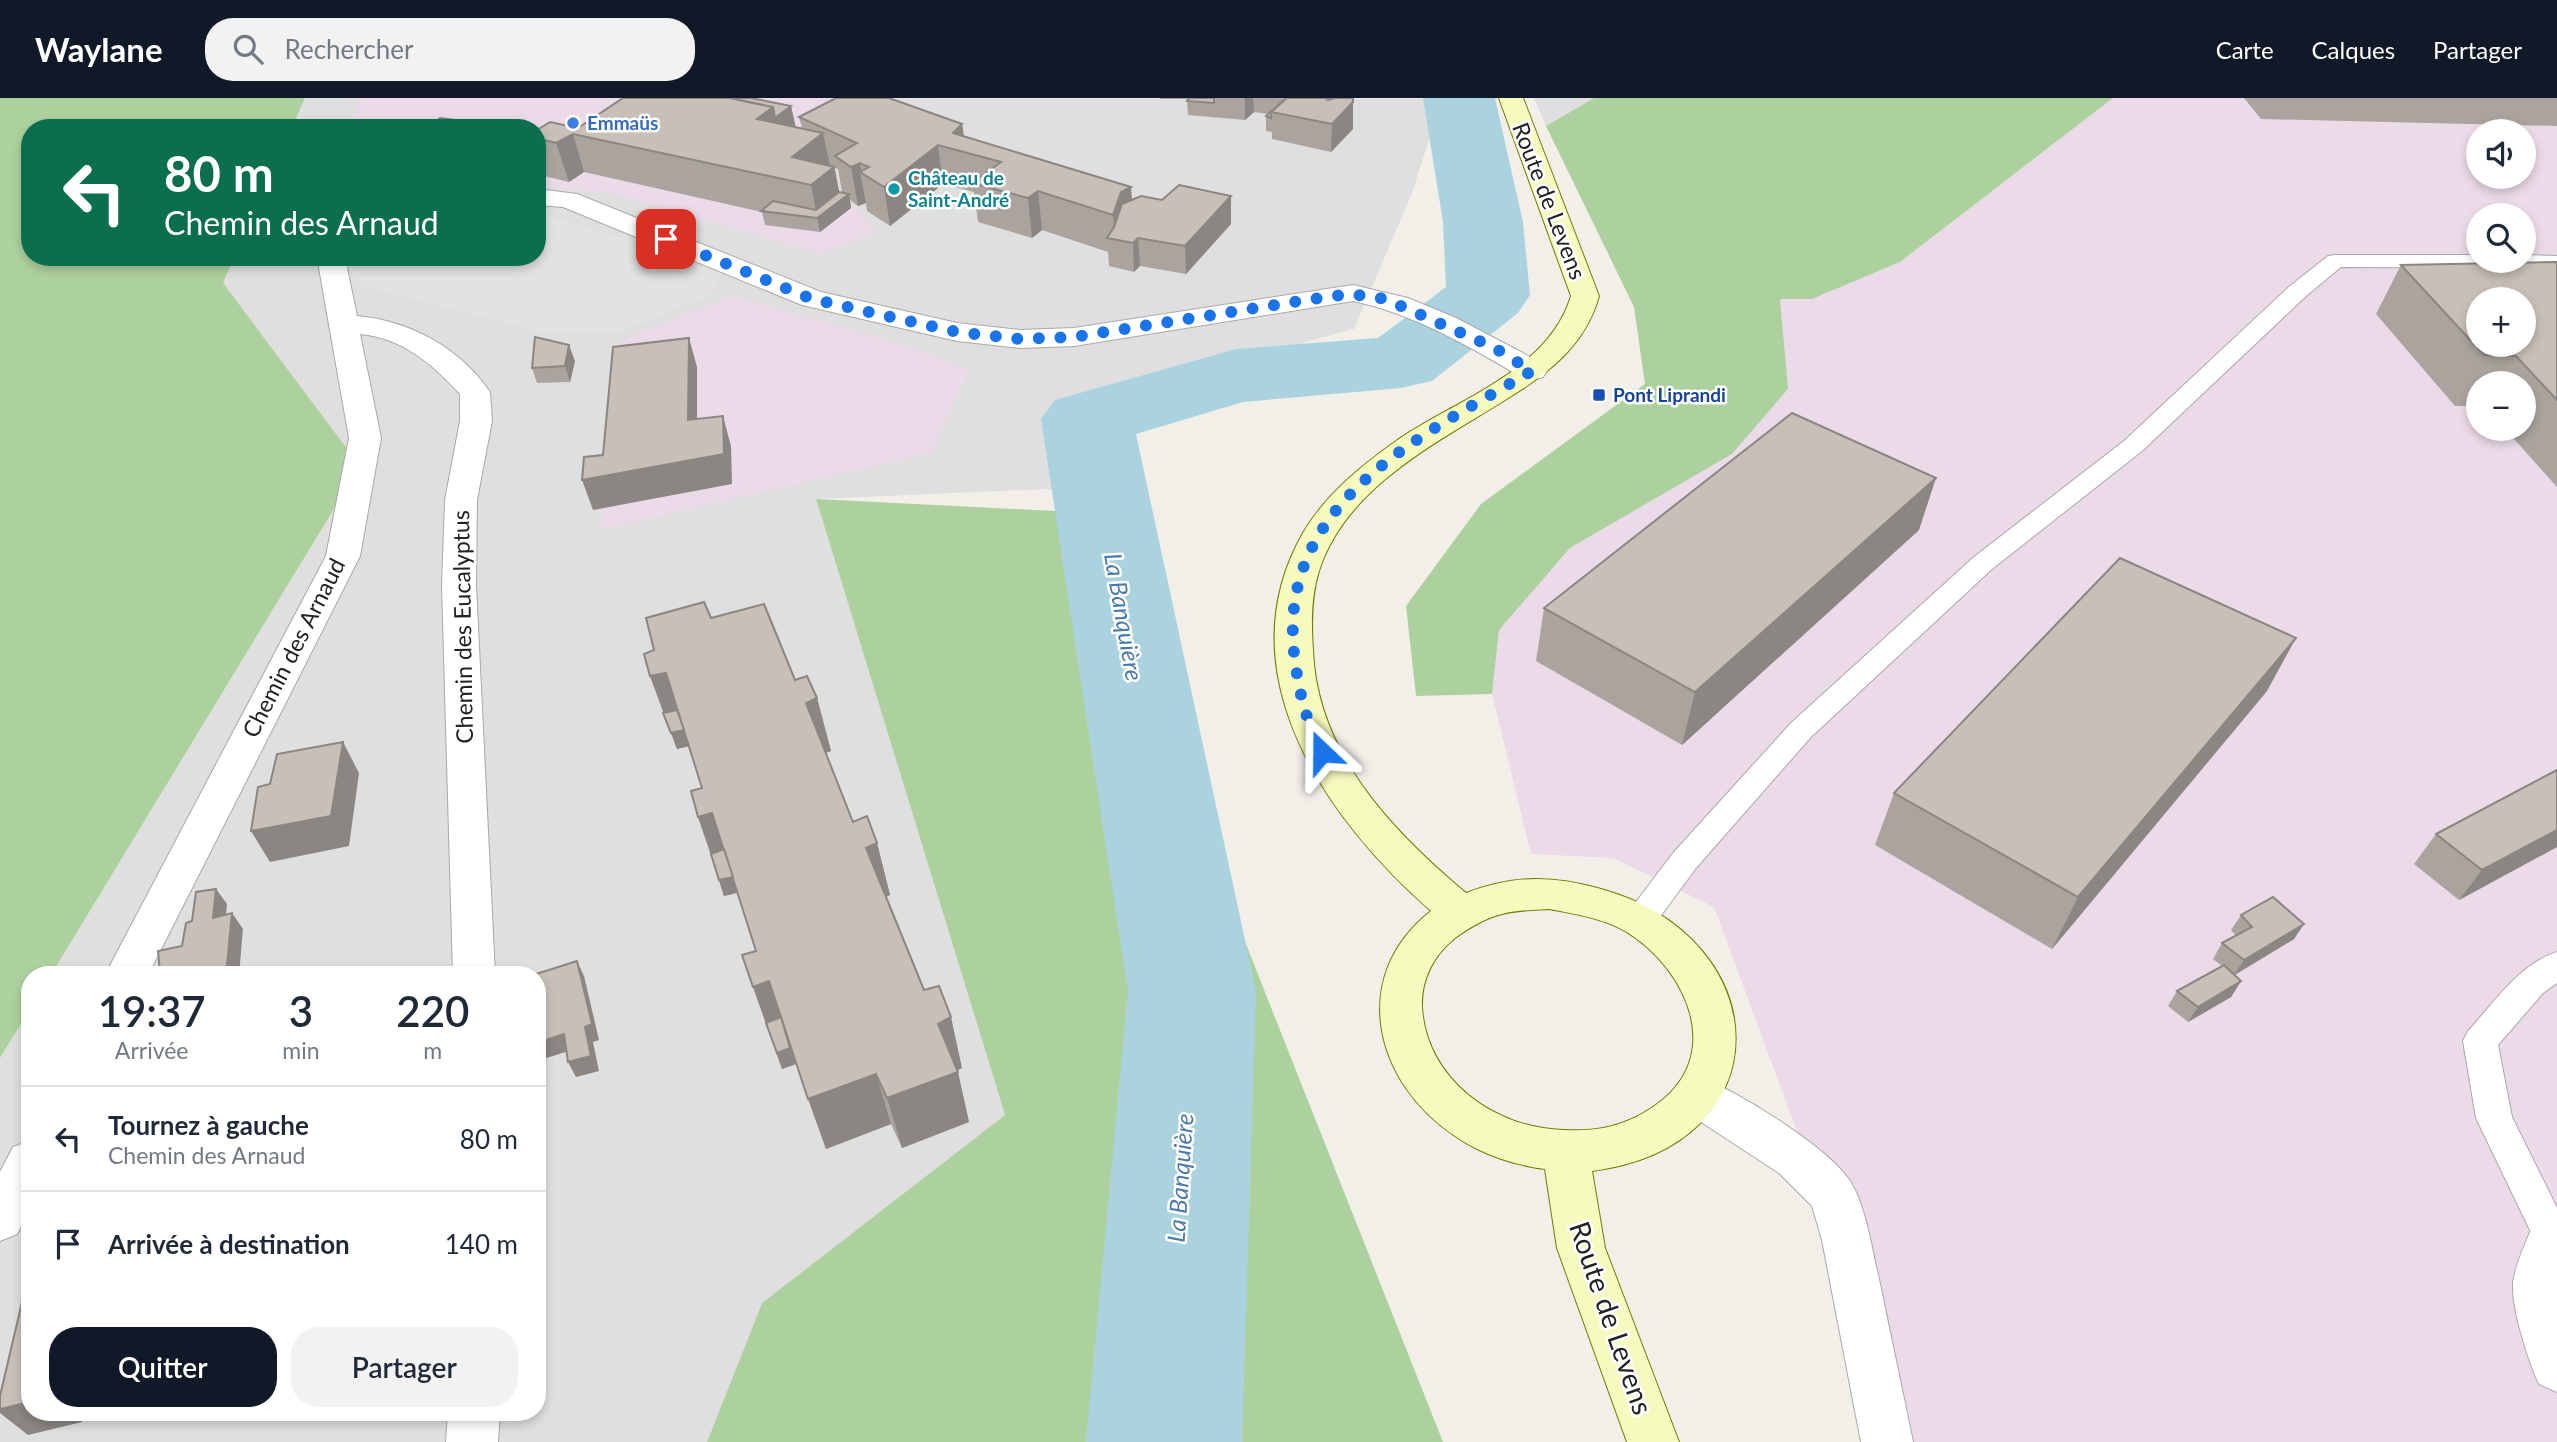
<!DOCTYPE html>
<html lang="fr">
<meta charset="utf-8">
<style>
:root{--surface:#fff;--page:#f2f2f3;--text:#1f2937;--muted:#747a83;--line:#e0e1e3;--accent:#111827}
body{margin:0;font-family:Lato,sans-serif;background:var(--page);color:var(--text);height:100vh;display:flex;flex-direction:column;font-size:26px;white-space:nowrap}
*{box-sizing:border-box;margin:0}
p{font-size:23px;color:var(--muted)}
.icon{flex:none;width:38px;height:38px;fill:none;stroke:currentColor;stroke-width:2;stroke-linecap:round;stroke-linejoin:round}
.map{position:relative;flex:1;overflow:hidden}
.panel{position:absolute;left:21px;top:868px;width:525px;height:455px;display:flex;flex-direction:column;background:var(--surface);border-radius:28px;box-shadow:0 4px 10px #0003}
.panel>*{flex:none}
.hud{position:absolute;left:21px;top:21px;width:525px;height:147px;border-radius:28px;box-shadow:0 4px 10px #0003;background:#0b6e4f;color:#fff;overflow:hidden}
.buttons{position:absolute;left:2466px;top:21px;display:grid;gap:14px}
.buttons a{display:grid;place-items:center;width:70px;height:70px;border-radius:50%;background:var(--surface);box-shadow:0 4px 10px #0003;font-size:35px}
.pin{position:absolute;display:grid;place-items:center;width:60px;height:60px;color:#fff;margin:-30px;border-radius:14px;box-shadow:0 4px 10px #0006}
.me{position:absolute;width:77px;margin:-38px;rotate:337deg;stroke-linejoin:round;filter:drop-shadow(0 0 5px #0008)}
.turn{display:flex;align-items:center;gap:24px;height:147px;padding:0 28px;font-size:32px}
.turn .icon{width:91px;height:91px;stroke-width:2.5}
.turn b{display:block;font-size:49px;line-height:60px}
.eta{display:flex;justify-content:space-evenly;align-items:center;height:119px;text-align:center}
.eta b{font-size:42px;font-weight:600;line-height:49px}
.action{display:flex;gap:14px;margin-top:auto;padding:14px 28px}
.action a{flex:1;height:80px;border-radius:28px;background:var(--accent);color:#fff;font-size:28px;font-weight:600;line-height:80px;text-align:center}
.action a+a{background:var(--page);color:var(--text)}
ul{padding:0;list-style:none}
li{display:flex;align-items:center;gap:21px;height:105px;padding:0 28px;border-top:2px solid var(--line)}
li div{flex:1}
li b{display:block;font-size:26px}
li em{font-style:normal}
header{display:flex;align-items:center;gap:42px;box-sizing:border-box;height:98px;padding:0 35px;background:var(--accent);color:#fff}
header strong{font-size:33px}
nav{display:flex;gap:38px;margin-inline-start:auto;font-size:24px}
.search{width:490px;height:63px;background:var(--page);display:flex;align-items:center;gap:18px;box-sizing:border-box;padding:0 24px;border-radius:28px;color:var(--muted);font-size:26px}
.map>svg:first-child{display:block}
.residential{fill:#e0dfdf}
.industrial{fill:#ebdbe8;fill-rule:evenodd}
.forest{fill:#add19e}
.parking{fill:#e2e2e2}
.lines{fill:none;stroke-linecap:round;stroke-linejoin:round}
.river{fill:#aad3df;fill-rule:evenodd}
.lane-casing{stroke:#a9a9a9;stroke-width:2}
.street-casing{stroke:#a9a9a9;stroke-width:2}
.secondary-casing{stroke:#707d05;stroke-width:2}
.lane{fill:#fff;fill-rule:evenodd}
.street{fill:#fff;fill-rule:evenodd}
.secondary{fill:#f7fabf;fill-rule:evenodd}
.wall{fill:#aba49e;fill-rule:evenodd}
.shaded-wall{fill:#8b8681}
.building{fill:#c7bfb8;stroke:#8b8681;stroke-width:2;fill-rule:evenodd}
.route{stroke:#1a73e8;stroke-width:12;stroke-dasharray:0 21.6}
.shop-dot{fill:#3f7fe0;stroke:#fff;stroke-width:2.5}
.culture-dot{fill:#0f9aa8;stroke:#fff;stroke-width:2.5}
.transit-dot{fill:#1a4fb4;stroke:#fff;stroke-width:2.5}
.labels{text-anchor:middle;stroke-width:5;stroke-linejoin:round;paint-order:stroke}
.far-shop-label{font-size:19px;font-weight:bold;fill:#366cbe;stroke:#fff;text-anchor:start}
.far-culture-label{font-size:19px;font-weight:bold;fill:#0d838f;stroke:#fff;text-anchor:start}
.far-transit-label{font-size:19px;font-weight:bold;fill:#164399;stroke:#fff;text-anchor:start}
.street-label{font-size:23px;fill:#222;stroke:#fff}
.water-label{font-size:24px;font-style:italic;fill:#4a7aab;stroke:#fff}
.near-street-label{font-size:28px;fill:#222;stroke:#fff}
</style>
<header>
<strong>Waylane</strong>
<div class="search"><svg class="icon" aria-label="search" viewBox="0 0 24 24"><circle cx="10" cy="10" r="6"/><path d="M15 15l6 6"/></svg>Rechercher</div>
<nav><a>Carte</a><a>Calques</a><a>Partager</a></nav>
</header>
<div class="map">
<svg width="2557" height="1344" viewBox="0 0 2557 1344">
<rect width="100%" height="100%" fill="#f2efe9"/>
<g class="residential">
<path d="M 305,0 L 1442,1 L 1412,95 L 1354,231 L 1063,310 L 1072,390 L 816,401 L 1005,1017 L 762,1205 L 707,1344 L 0,1344 L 0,960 L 30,911 L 30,1314 L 537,1314 L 537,877 L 51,877 L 360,368 L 222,185 L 234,159 L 537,159 L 537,30 L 292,30 Z"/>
<path d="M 1534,0 L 1594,0 L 1546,28 Z"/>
</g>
<g class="industrial">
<path d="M 361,0 L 830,0 L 855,8 L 817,37 L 834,94 L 859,113 L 876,135 L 821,156 L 614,96 L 537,88 L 537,30 L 351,30 Z"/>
<path d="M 2113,0 L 2557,0 L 2557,1344 L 1912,1344 L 1714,809 L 1613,760 L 1531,756 L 1492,596 L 1499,532 L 1527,493 L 1570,450 L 1732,356 L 1780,201 L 1812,201 L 1900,164 ZM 2478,33 L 2524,33 L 2524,79 L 2478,79 ZM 2478,117 L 2524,117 L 2524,163 L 2478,163 ZM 2478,201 L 2524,201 L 2524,247 L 2478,247 ZM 2478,285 L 2524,285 L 2524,331 L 2478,331 Z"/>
<path d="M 733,198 L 901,246 L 969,271 L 931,355 L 600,432 L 622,242 Z"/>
</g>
<g class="forest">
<path d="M 0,0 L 305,0 L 292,30 L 30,30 L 30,159 L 234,159 L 223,185 L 360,368 L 51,877 L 30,877 L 30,911 L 0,960 Z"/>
<path d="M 1594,0 L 2113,0 L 1900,164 L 1812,201 L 1780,201 L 1788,291 L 1732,356 L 1570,450 L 1499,532 L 1492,596 L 1416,598 L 1406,508 L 1481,406 L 1645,286 L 1634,209 L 1546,28 Z"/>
<path d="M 816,401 L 1153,418 L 1134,563 L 1443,1344 L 707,1344 L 762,1205 L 1005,1017 Z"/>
</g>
<path class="parking" d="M 537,114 L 698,164 L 722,177 L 708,198 L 620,234 L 545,235 L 359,187 L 347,167 L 352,159 L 537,159 Z"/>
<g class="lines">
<path class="river" d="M 1423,0 L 1495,0 L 1523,124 L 1530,197 L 1518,215 L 1432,283 L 1401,290 L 1243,304 L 1136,336 L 1256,893 L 1242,1344 L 1086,1344 L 1128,893 L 1041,321 L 1055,302 L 1236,251 L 1378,240 L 1446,189 L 1443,124 Z"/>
<g class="lane-casing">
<g id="lane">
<path d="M 2336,157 L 2478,157 L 2478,163 L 2524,163 L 2524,157 L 2557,158 L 2557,170 L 2341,169 L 2306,198 L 2142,353 L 1992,471 L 1811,639 L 1696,770 L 1651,831 L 1640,835 L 1629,831 L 1624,822 L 1629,813 L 1674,754 L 1791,625 L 1974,459 L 2124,343 L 2290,188 L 2328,158 Z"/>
<path d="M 2557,854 L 2557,885 L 2543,895 L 2498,947 L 2512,1019 L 2557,1110 L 2557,1154 L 2552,1156 L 2539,1151 L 2476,1020 L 2463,943 L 2468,933 C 2494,905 2519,866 2557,854 Z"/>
</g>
</g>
<g class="street-casing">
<g id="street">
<path d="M 537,91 L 577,96 L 821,194 L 957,225 L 1020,232 L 1074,230 L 1353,187 L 1408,200 L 1456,220 L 1523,255 L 1543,267 L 1547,273 L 1543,279 L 1532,282 L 1521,279 C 1469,248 1414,216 1353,203 L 1074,248 L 1020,250 L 957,243 L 802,207 L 563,109 L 537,107 Z"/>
<path d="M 322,159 L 350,159 L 347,170 L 357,218 C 410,223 459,249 490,294 L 492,323 L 477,402 L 476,487 L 495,877 L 453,877 L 442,487 L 445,402 L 460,323 L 460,296 C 432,266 403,240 360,236 L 381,340 L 360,458 L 148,877 L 105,877 L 326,458 L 349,340 L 319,170 Z"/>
<path d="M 1697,978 C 1735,991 1829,1050 1850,1083 C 1866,1108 1872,1152 1879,1181 C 1890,1235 1902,1290 1913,1344 L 1861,1344 L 1822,1142 L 1812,1108 L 1779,1075 L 1681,1011 L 1674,997 L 1681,983 Z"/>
<path d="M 30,1043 L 30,1111 L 17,1136 L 0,1143 L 0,1074 L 13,1049 Z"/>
<path d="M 2557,1116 L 2557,1294 L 2539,1286 C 2528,1262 2512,1212 2513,1186 C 2514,1169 2528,1139 2535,1123 Z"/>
<path d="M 448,1314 L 500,1314 L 498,1344 L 446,1344 Z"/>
</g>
</g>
<g class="secondary-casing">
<path id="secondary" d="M 1499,0 L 1523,0 L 1599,198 C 1585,249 1546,277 1502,304 C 1434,346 1345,391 1319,473 C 1311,499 1311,525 1313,552 C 1317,655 1391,732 1466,795 C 1514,777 1552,777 1601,791 C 1778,840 1786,1048 1592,1073 L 1605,1150 L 1679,1344 L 1627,1344 L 1557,1150 L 1545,1071 C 1514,1067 1481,1056 1455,1038 C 1374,984 1348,878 1431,813 C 1327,722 1223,575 1303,435 C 1325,397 1361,368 1396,343 C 1456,301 1548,274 1571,198 ZM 1549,811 C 1575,816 1602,820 1625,833 C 1688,871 1727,960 1653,1009 C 1625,1028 1597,1034 1563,1032 C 1494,1030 1426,981 1422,909 C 1421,881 1434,857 1455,840 C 1469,830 1485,820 1502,816 C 1517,812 1533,812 1549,811 Z"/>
</g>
<use href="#lane" class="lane"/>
<use href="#street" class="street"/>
<use href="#secondary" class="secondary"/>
</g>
<g class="wall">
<path d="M 1160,0 L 1353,0 L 1353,31 L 1331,54 L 1272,41 L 1272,34 L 1266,33 L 1266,18 L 1269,16 L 1254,14 L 1245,22 L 1188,17 L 1187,3 L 1188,1 L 1160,1 Z"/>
<path d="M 2244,0 L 2557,0 L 2557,28 L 2261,21 Z"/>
<path d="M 791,8 L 795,29 L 802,30 L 799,19 L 962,26 L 964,38 L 1132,102 L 1162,102 L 1231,98 L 1231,126 L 1186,176 L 1140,168 L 1134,174 L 1109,168 L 1108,154 L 1042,132 L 1032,140 L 978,124 L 974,94 L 943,86 L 890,128 L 867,113 L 866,105 L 858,108 L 850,102 L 851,110 L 820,134 L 765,127 L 762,114 L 584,74 L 569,84 L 540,77 L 537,67 L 537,32 L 578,30 ZM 835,70 L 838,71 L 842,94 L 839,94 Z"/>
<path d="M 2557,164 L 2557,389 L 2505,331 L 2524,331 L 2524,285 L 2478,285 L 2478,308 L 2455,308 L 2376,216 L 2401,167 Z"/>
<path d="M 575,263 L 570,284 L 537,285 L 532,270 Z"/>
<path d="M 1919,432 L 1682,647 L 1536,563 L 1544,510 Z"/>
<path d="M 711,520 L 795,582 L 817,600 L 831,653 L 826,655 L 853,724 L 877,745 L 890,797 L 886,799 L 924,892 L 962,970 L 957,972 L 969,1024 L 902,1050 L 891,1026 L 826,1051 L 790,946 L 796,966 L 782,971 L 742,857 L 756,853 L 738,795 L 724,798 L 698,719 L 702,690 L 689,648 L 677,651 L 650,578 L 654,552 Z"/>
<path d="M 2267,593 L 2052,851 L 1875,747 L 1894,695 Z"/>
<path d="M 2557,672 L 2557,749 L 2459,802 L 2414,766 L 2436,736 Z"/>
<path d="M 2241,817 L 2304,826 L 2294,841 L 2235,877 L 2241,883 L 2231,899 L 2188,924 L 2168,908 L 2177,893 L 2222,868 L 2213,861 L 2222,845 L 2236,838 L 2231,832 Z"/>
</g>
<g class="shaded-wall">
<path d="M 1245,0 L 1253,0 L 1254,14 L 1245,22 Z"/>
<path d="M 1323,0 L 1352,0 L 1353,4 L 1353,31 L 1331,54 L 1332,26 Z"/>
<path d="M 791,8 L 797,35 L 757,21 L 773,9 Z"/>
<path d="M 962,26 L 966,55 L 953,35 Z"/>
<path d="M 823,35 L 831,72 L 834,69 L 841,102 L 849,96 L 851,110 L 820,134 L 811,87 L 792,59 Z"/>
<path d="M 573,36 L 584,74 L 569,84 L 556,45 Z"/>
<path d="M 938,47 L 943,86 L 890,128 L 884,89 Z"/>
<path d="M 860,65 L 862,75 L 860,74 L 866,105 L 858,108 L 851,69 Z"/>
<path d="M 1131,89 L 1134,128 L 1115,141 L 1113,117 L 1121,94 Z"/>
<path d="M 1038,93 L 1042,132 L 1032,140 L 1028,100 Z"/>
<path d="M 1231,98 L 1231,126 L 1186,176 L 1185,148 Z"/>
<path d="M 1138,140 L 1140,168 L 1134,174 L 1133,145 Z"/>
<path d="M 689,240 L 697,269 L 697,352 L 688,322 Z"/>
<path d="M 569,247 L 575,263 L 570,284 L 565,268 Z"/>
<path d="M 723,318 L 731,348 L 732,386 L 593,412 L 582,382 Z"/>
<path d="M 1936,380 L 1919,432 L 1682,647 L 1695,594 Z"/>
<path d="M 2296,540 L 2267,593 L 2052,851 L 2078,799 Z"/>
<path d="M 666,575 L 690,648 L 677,651 L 650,578 Z"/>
<path d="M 817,600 L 831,653 L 820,657 L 806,605 Z"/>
<path d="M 343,644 L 359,675 L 349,748 L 270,764 L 251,733 Z"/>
<path d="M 712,715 L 739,794 L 724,798 L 719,782 L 717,772 L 698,719 Z"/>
<path d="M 2557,732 L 2557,749 L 2459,802 L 2482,772 Z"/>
<path d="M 877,745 L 890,797 L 879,802 L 866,750 Z"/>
<path d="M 216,791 L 227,806 L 224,836 L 213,820 Z"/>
<path d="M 232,815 L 243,831 L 239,877 L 226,877 Z"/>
<path d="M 2304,826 L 2294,841 L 2234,877 L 2244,862 Z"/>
<path d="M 577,863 L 584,878 L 599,942 L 593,944 L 599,973 L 576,979 L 568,964 L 585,929 Z"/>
<path d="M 769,883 L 787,934 L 796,966 L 782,971 L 753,889 Z"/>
<path d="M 2241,883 L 2231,899 L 2188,924 L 2198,909 Z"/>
<path d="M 951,919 L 962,970 L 950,976 L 938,926 Z"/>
<path d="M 564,936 L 572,952 L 537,963 L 537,945 Z"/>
<path d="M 958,974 L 969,1024 L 902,1050 L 887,1000 Z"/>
<path d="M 876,976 L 891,1026 L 826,1051 L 808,1001 Z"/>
<path d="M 30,1304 L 30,1314 L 84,1314 L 82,1324 L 28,1337 L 0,1315 L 0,1311 Z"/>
</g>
<g class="building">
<path d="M 623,0 L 730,0 L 773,9 L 757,21 L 823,35 L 792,59 L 834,69 L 811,87 L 573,36 L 556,45 L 537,40 L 537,32 L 550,24 L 578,30 Z"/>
<path d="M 730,0 L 751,0 L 791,8 L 775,20 L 773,9 Z"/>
<path d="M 836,0 L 889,0 L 962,26 L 953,35 L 1131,89 L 1121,94 L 1113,117 L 1038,93 L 1028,100 L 972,85 L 1001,64 L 938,47 L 884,89 L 860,74 L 869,69 L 860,65 L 851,69 L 835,58 L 857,45 L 799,19 Z"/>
<path d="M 1189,0 L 1214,0 L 1214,5 L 1187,3 Z"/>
<path d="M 1287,0 L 1325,0 L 1328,2 L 1335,0 L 1353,0 L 1353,4 L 1332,26 L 1271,14 Z"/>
<path d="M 1284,2 L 1271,14 L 1271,20 L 1266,18 Z"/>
<path d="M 440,20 L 479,25 L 474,30 L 429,30 Z"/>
<path d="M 482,27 L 497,29 L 496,30 L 478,30 Z"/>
<path d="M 1179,87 L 1231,98 L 1185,148 L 1138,140 L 1133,145 L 1107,140 L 1114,129 L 1122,106 L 1141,98 L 1162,102 Z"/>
<path d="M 839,94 L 849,96 L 817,120 L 761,113 L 773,103 L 816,112 Z"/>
<path d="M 2557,164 L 2557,302 L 2516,258 L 2484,257 L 2401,167 ZM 2478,201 L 2524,201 L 2524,247 L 2478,247 Z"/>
<path d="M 535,239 L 569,247 L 565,268 L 532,270 Z"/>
<path d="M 689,240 L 688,322 L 723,318 L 724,356 L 582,382 L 584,359 L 603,357 L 613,249 Z"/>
<path d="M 1792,315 L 1936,380 L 1695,594 L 1544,510 Z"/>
<path d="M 2120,460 L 2296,540 L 2078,799 L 1894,695 Z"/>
<path d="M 704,504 L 711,520 L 764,506 L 795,582 L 807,578 L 817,600 L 806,605 L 853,724 L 867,718 L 877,745 L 866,750 L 924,892 L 939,888 L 951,919 L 938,926 L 958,974 L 887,1000 L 876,976 L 808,1001 L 769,883 L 753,889 L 742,857 L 756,853 L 712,715 L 698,719 L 691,693 L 702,690 L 666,575 L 650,578 L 644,556 L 654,552 L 646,520 Z"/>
<path d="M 677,612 L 684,632 L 671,635 L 663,615 Z"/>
<path d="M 343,644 L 331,718 L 251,733 L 258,689 L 270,686 L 277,656 Z"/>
<path d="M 2557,672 L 2557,732 L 2482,772 L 2436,736 Z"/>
<path d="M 724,751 L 733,779 L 719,782 L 711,756 Z"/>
<path d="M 216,791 L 213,820 L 232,815 L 226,877 L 181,877 L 181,874 L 164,877 L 160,874 L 158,853 L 182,848 L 186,825 L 192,823 L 196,794 Z"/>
<path d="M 2273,799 L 2304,826 L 2244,862 L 2222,845 L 2252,829 L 2241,817 Z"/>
<path d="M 577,863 L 592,926 L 585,929 L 591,958 L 568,964 L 564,936 L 537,945 L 537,877 L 533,877 Z"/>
<path d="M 2224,867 L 2241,883 L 2198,909 L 2177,893 Z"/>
<path d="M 781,919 L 790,950 L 777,955 L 766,925 Z"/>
<path d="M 30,1170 L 30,1304 L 0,1311 L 0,1298 Z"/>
</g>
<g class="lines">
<path class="route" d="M 666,141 L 812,201 L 957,234 L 1020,241 L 1074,239 L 1332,198 C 1350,196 1366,197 1385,201 L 1493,249 L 1532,273 C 1418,340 1273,406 1295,563 C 1299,594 1307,627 1322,654"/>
</g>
<circle class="shop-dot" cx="573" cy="25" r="7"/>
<circle class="culture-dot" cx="894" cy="91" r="7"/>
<rect class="transit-dot" x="1592" y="290" width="14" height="14" rx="3.5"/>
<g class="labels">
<g class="far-shop-label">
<text x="587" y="32">Emmaüs</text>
</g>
<g class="far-culture-label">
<text x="908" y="87">Château de<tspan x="908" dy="22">Saint-André</tspan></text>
</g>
<g class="far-transit-label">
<text x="1613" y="304">Pont Liprandi</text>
</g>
<g class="street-label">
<text transform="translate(1549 103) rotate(69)" y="8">Route de Levens</text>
<text transform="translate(463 529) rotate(-91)" y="8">Chemin des Eucalyptus</text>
<text transform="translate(294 550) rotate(-63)" y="8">Chemin des Arnaud</text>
</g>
<g class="water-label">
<text transform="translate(1123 519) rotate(80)" y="8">La Banquière</text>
<text transform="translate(1181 1080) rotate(-86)" y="8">La Banquière</text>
</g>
<g class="near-street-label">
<text transform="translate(1611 1220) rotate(71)" y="10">Route de Levens</text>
</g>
</g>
</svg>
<div class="buttons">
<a><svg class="icon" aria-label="sound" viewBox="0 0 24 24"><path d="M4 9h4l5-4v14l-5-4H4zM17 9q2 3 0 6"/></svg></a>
<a><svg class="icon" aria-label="search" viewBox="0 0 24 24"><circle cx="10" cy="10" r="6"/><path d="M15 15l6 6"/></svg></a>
<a>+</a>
<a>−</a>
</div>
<div class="pin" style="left:666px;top:141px;background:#d93025"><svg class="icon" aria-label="arrive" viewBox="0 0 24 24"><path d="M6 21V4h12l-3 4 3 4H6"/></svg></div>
<svg class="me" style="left:1322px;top:654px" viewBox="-20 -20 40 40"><path d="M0-17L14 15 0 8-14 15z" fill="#1a73e8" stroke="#fff" stroke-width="4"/></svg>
<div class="hud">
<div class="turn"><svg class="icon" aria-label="left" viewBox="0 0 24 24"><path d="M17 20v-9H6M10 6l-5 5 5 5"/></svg><div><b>80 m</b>Chemin des Arnaud</div></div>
</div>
<section class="panel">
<div class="eta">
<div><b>19:37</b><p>Arrivée</p></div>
<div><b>3</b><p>min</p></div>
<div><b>220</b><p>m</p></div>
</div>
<ul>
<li><svg class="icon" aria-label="left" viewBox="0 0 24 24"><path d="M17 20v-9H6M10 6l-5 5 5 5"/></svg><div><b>Tournez à gauche</b><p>Chemin des Arnaud</p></div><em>80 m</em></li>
<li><svg class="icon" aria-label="arrive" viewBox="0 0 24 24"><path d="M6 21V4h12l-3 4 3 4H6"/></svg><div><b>Arrivée à destination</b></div><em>140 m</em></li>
</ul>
<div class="action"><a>Quitter</a><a>Partager</a></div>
</section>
</div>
